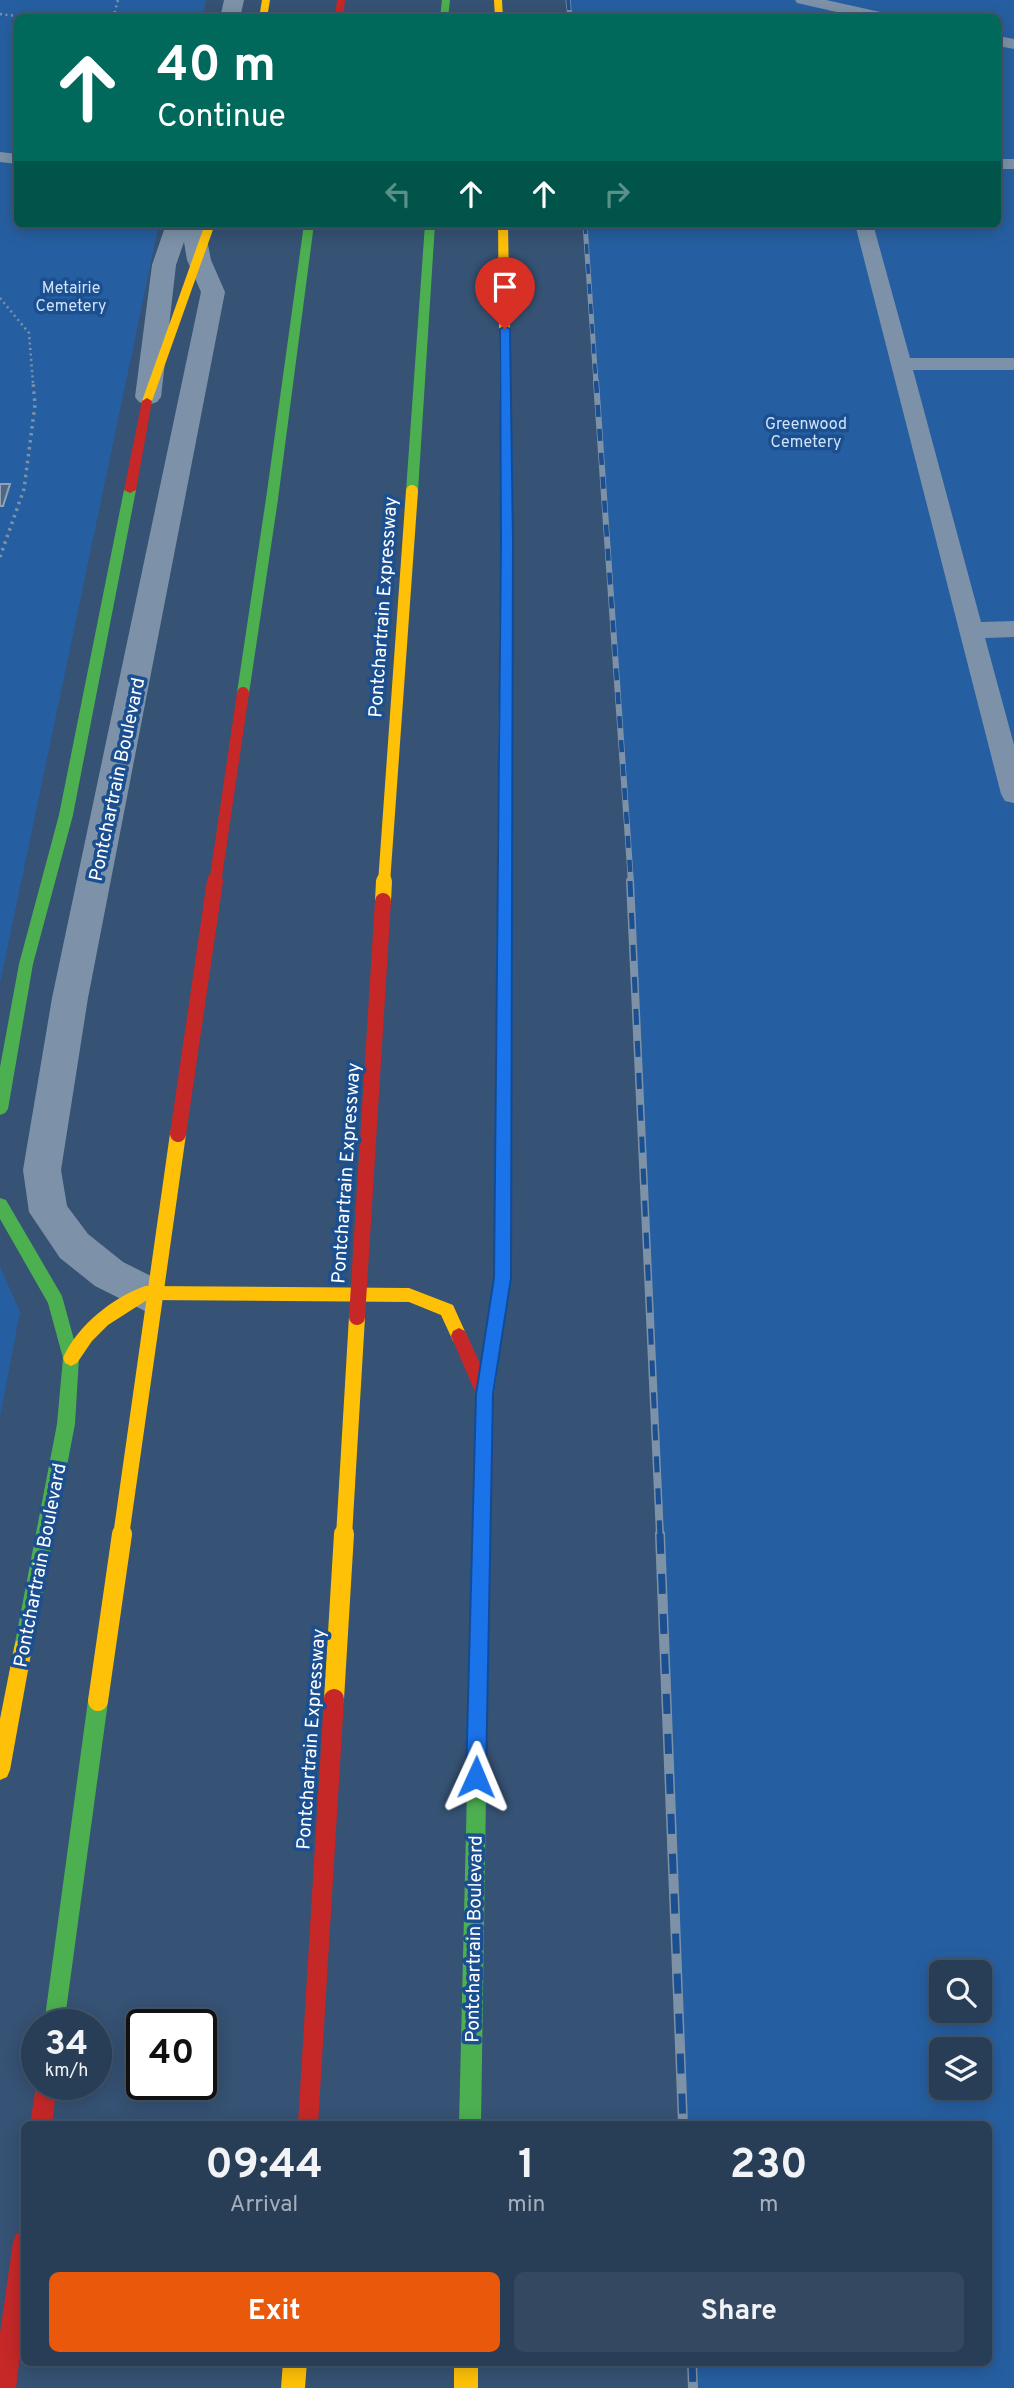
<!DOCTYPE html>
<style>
:root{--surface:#283e57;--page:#344961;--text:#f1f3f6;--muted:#a5aeba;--line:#44576d;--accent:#ea580c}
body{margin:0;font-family:Overpass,sans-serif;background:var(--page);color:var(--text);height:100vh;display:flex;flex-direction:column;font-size:26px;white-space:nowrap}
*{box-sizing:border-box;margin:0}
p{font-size:23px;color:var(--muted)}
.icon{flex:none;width:38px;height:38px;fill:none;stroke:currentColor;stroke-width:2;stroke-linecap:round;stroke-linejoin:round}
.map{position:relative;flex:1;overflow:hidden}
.panel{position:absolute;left:21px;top:2121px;width:971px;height:245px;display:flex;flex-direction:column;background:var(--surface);border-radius:10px;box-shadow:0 4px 18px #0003,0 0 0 2px var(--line)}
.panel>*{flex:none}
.guide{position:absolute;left:14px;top:14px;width:987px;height:214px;border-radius:10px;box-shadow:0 4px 18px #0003,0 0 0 2px var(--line);background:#00695c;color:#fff;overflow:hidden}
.tools{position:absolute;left:929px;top:1960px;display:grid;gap:14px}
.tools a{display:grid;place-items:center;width:63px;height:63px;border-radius:10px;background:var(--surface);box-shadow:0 4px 18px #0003,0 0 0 2px var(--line);font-size:35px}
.speed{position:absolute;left:21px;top:2009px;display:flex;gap:14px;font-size:35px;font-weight:700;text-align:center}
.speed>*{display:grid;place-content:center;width:91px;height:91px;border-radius:50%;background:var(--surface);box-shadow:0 4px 18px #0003,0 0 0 2px var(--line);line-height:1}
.speed small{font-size:18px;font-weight:400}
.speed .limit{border:4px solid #111;border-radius:10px;background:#fff;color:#111}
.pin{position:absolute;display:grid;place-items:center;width:60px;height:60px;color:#fff;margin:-72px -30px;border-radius:50% 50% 50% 0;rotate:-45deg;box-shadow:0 0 7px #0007}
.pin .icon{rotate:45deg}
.me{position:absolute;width:77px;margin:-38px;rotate:1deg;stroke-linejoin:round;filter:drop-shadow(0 0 5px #0008)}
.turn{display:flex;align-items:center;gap:24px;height:147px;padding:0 28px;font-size:32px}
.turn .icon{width:91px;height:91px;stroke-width:2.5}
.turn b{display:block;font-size:49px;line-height:60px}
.lanes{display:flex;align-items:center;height:66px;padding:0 28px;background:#0003;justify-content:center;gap:35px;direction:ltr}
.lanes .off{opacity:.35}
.eta{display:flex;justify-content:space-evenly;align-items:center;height:119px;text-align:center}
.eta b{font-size:42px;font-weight:700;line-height:49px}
.cta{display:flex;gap:14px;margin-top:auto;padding:14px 28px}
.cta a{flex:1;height:80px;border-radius:10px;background:var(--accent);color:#fff;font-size:28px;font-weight:700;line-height:80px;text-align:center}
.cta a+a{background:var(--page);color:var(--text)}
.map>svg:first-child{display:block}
.green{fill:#265fa1;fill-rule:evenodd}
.building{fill:#506783;stroke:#92a2b6;stroke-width:2}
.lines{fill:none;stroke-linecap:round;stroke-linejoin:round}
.path-far1{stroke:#7d92a8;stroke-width:2.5;stroke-dasharray:2 3.5;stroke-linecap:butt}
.path{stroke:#7d92a8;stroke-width:3.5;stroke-dasharray:2.5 4.5;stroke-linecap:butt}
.lane{fill:#7d92a8;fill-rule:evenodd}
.street{fill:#7d92a8;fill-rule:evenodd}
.fast{fill:#4caf50;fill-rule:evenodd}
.slow{fill:#ffc107;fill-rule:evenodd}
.jam{fill:#c62828;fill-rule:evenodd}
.rail-far3-casing{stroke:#7e92a7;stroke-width:5}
.rail-far2-casing{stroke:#7e92a7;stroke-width:6}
.rail-far1-casing{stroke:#7e92a7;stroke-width:8}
.rail-casing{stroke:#7e92a7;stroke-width:10}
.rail-far3{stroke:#1b4f8f;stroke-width:3.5;stroke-dasharray:10;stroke-linecap:butt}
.rail-far2{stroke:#1b4f8f;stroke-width:4.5;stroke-dasharray:12;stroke-linecap:butt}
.rail-far1{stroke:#1b4f8f;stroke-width:5;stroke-dasharray:16;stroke-linecap:butt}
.rail{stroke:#1b4f8f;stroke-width:7;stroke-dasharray:20;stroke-linecap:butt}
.fast-bridge-far1{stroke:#4caf50;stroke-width:12}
.fast-bridge{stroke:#4caf50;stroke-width:20}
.slow-bridge-far2{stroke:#ffc107;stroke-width:12}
.slow-bridge-far1{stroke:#ffc107;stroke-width:16}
.slow-bridge{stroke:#ffc107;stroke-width:20}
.jam-bridge-far2{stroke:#c62828;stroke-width:12}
.jam-bridge-far1{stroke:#c62828;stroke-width:16}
.jam-bridge{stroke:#c62828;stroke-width:20}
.route{fill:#1a73e8;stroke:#114b97;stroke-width:2}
.labels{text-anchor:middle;stroke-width:7;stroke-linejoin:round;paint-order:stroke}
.far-park-label{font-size:16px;fill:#cfe3fa;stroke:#1b4f8f}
.street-label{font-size:19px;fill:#fff;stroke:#1b4f8f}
</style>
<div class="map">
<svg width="1014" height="2388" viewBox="0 0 1014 2388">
<rect width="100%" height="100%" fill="#365274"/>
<g class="green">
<path d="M 0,0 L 206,0 L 202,17 L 18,18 L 18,224 L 159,224 L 0,983 Z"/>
<path d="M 568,0 L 1014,0 L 1014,2388 L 692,2388 L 691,2363 L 989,2362 L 989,2124 L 683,2124 L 670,1747 L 628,827 L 585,224 L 998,224 L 998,18 L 570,18 ZM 942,1972 L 980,1972 L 980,2011 L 942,2011 ZM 942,2049 L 980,2049 L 980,2088 L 942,2088 Z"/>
<path d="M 0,1266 L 20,1312 L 0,1417 Z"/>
</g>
<path class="building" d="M 0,484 L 10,484 L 3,506 L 0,506 Z"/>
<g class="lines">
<g class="path-far1">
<path d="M 0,14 L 32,18"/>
<path d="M 113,18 L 118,0"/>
<path d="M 0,298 L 29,333 L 33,383"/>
</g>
<path class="path" d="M 0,557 L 24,489 L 35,405 L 33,381"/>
<g class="lane">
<path d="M 795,0 L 826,0 L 894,15 L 896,18 L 863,18 L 797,3 Z"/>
<path d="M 998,36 L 1014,39 L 1014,49 L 998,46 Z"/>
<path d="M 0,152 L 18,154 L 18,164 L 0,162 Z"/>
<rect x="998" y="159" width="16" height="10"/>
<path d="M 855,224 L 873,224 L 910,358 L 1014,358 L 1014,370 L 913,370 L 981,622 L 1014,621 L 1014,637 L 985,638 L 1014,745 L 1014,803 L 1005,801 L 1001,794 Z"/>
</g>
<g class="street">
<path d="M 224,0 L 244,0 L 240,18 L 220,18 Z"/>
<path d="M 166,224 L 204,224 L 211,260 L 225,292 L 88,998 L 61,1170 L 67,1206 L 88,1234 L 123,1262 L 159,1280 L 165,1293 L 159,1306 L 145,1311 L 95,1286 L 60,1258 L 29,1212 L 23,1170 L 52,998 L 201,292 L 187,260 L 184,242 L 176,265 L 161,397 L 157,402 L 148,405 L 139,402 L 135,397 L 152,265 Z"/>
</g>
<g class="fast">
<path d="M 442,0 L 450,0 L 448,18 L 440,18 Z"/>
<path d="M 304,224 L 314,224 L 278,499 L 272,502 L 266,499 Z"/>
<path d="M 425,224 L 435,224 L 418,491 L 412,494 L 406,491 Z"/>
<path d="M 130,487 L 136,490 L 73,815 L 33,964 L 8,1109 L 5,1113 L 0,1115 L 0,1067 L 19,964 L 59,815 L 124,490 Z"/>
<path d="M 505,791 L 512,796 L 510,1278 L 494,1394 L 491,1400 L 485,1402 L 479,1400 L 476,1394 L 494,1278 L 498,796 Z"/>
<path d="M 0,1198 L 6,1200 L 62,1296 L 79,1358 L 75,1424 L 32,1648 L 30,1655 L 23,1657 L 16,1655 L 14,1648 L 57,1424 L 63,1358 L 48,1303 L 0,1219 Z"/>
<path d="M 479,1656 L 486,1658 L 488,1665 L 481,2124 L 459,2124 L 470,1665 L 472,1658 Z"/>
</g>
<g class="slow">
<path d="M 262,0 L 270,0 L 267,18 L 259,18 Z"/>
<path d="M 494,0 L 502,0 L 503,18 L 495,18 Z"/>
<path d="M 205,224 L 215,224 L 152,401 L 143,403 L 142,401 Z"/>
<path d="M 498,224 L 508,224 L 513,514 L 512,796 L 505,801 L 498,796 L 501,514 Z"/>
<path d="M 145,1286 L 409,1288 L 453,1305 L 467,1336 L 465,1341 L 459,1344 L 453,1341 L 441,1315 L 409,1302 L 147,1300 L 108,1325 L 92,1341 L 77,1363 L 71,1366 L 65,1363 L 63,1358 C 77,1326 112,1298 145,1286 Z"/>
<path d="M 23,1639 L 30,1641 L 32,1648 L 10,1770 L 7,1777 L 0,1780 L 0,1719 L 14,1648 L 16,1641 Z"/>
<path d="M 283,2362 L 307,2362 L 305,2388 L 281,2388 Z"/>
<rect x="454" y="2362" width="24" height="26"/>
</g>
<g class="jam">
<path d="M 337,0 L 345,0 L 343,18 L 335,18 Z"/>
<path d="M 147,398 L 152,401 L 136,490 L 130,493 L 124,490 L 142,401 Z"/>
<path d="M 459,1328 L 465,1331 L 494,1394 L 488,1665 L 486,1672 L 479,1674 L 472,1672 L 470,1665 L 476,1394 L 451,1336 L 453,1331 Z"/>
<path d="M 37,2080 L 37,2084 L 57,2084 L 52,2124 L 30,2124 Z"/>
<path d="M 24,2231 L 24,2322 L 16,2388 L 0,2388 L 0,2333 L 13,2242 L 16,2234 Z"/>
</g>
<g class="rail-far3-casing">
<g id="rail-far3">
<path d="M 568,0 L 570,18"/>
<path d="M 585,224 L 596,383"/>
</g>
</g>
<g class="rail-far2-casing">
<path id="rail-far2" d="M 596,381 L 631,883"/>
</g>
<g class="rail-far1-casing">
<path id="rail-far1" d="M 630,881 L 660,1536"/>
</g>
<g class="rail-casing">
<g id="rail">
<path d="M 660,1534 L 683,2124"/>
<path d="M 692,2362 L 693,2388"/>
</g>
</g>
<use href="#rail-far3" class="rail-far3"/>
<use href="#rail-far2" class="rail-far2"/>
<use href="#rail-far1" class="rail-far1"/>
<use href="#rail" class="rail"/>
<path class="fast-bridge-far1" d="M 243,693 L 272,499"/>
<path class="fast-bridge" d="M 54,2025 L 98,1701"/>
<path class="slow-bridge-far2" d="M 384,883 L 412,491"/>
<g class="slow-bridge-far1">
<path d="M 383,901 L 384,881"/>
<path d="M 121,1536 L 178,1134"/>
<path d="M 344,1536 L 357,1317"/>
</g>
<g class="slow-bridge">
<path d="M 334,1699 L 344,1534"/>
<path d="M 98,1701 L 122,1534"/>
</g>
<path class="jam-bridge-far2" d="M 215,883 L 243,693"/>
<g class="jam-bridge-far1">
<path d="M 178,1134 L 215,881"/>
<path d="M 357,1317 L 383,901"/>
</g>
<path class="jam-bridge" d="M 308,2124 L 334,1699"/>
</g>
<path class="route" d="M 505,326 L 510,329 L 513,541 L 511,1278 L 493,1394 L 486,1777 L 483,1784 L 476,1787 L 469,1784 L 466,1777 L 476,1394 L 494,1278 L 501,541 L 500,329 Z"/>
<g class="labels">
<g class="far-park-label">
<text x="71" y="293">Metairie<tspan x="71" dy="18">Cemetery</tspan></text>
<text x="806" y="429">Greenwood<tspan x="806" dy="18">Cemetery</tspan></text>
</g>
<g class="street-label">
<text transform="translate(382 607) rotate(-86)" y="7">Pontchartrain Expressway</text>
<text transform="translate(116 779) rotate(-78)" y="7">Pontchartrain Boulevard</text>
<text transform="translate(345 1173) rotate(-86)" y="7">Pontchartrain Expressway</text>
<text transform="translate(39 1565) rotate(-79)" y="7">Pontchartrain Boulevard</text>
<text transform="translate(310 1739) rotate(-86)" y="7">Pontchartrain Expressway</text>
<text transform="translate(473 1939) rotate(-89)" y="7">Pontchartrain Boulevard</text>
</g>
</g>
</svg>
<div class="tools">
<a><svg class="icon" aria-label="search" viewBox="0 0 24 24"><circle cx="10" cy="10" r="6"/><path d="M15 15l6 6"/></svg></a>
<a><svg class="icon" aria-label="layers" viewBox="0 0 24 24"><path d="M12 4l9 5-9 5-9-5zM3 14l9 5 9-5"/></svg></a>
</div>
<div class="speed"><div>34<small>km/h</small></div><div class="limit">40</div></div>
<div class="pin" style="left:505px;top:329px;background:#d93025"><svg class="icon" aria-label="arrive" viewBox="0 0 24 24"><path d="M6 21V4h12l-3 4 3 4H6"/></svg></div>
<svg class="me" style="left:476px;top:1777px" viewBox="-20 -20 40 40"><path d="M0-17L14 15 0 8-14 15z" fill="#1a73e8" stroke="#fff" stroke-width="4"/></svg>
<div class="guide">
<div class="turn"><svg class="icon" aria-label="ahead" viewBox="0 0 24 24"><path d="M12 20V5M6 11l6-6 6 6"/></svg><div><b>40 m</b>Continue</div></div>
<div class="lanes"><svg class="icon off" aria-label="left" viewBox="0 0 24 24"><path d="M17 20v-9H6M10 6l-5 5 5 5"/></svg><svg class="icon" aria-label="ahead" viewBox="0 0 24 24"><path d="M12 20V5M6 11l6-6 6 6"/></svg><svg class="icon" aria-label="ahead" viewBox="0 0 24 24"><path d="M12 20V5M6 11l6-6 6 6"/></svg><svg class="icon off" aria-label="right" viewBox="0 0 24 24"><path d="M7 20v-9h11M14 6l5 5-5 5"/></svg></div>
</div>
<section class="panel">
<div class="eta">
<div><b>09:44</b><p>Arrival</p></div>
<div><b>1</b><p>min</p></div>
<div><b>230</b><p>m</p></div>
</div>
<div class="cta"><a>Exit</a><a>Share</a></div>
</section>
</div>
